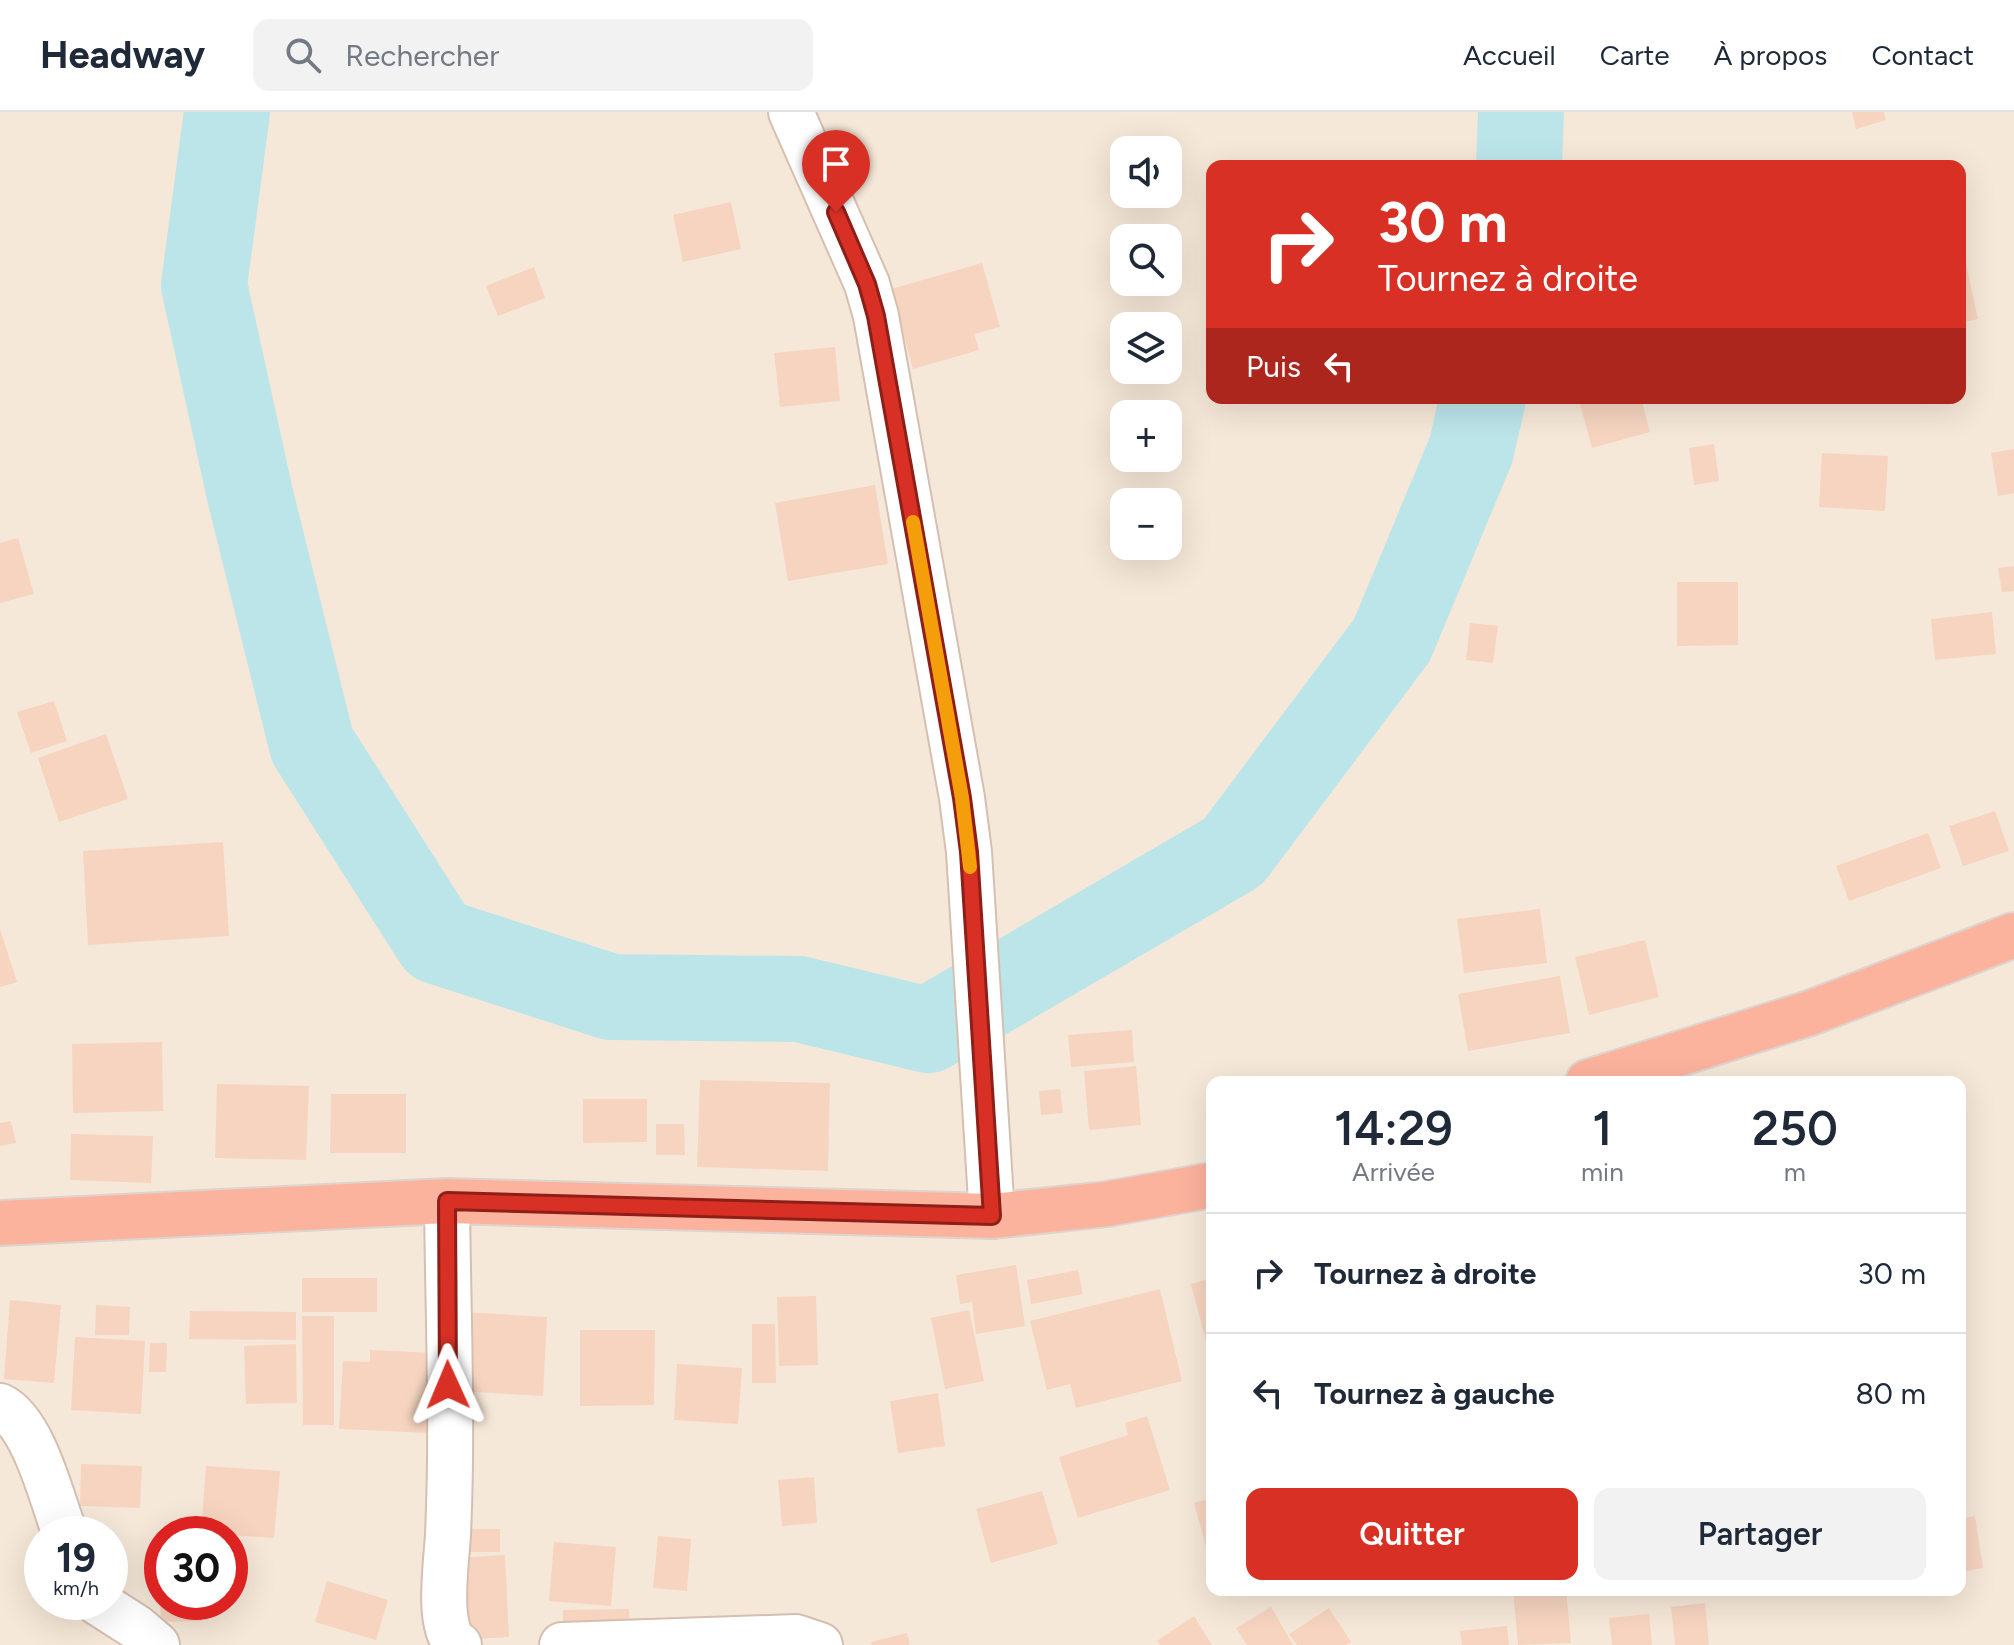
<!DOCTYPE html>
<html lang="fr">
<meta charset="utf-8">
<style>
:root{--surface:#fff;--page:#f2f2f3;--text:#1f2937;--muted:#747a83;--line:#e0e1e3;--accent:#d93025}
body{margin:0;font-family:Figtree,sans-serif;background:var(--page);color:var(--text);height:100vh;display:flex;flex-direction:column;font-size:30px;white-space:nowrap}
*{box-sizing:border-box;margin:0}
p{font-size:26px;color:var(--muted)}
.icon{flex:none;width:44px;height:44px;fill:none;stroke:currentColor;stroke-width:2;stroke-linecap:round;stroke-linejoin:round}
.map{position:relative;flex:1;overflow:hidden}
.details{position:absolute;left:1206px;top:964px;width:760px;height:520px;display:flex;flex-direction:column;background:var(--surface);border-radius:16px;box-shadow:0 8px 32px #0002}
.details>*{flex:none}
.guide{position:absolute;left:1206px;top:48px;width:760px;height:244px;border-radius:16px;box-shadow:0 8px 32px #0002;background:#d93025;color:#fff;overflow:hidden}
.controls{position:absolute;left:1110px;top:24px;display:grid;gap:16px}
.controls a{display:grid;place-items:center;width:72px;height:72px;border-radius:16px;background:var(--surface);box-shadow:0 8px 32px #0002;font-size:40px}
.speed{position:absolute;left:24px;top:1404px;display:flex;gap:16px;font-size:40px;font-weight:700;text-align:center}
.speed>*{display:grid;place-content:center;width:104px;height:104px;border-radius:50%;background:var(--surface);box-shadow:0 8px 32px #0002;line-height:1}
.speed small{font-size:20px;font-weight:400}
.speed .limit{border:12px solid #d22;background:#fff;color:#111}
.pin{position:absolute;display:grid;place-items:center;width:68px;height:68px;color:#fff;margin:-82px -34px;border-radius:50% 50% 50% 0;rotate:-45deg;box-shadow:0 0 8px #0007}
.pin .icon{rotate:45deg}
.me{position:absolute;width:88px;margin:-44px;rotate:359deg;stroke-linejoin:round;filter:drop-shadow(0 0 6px #0008)}
.turn{display:flex;align-items:center;gap:28px;height:168px;padding:0 40px;font-size:36px}
.turn .icon{width:104px;height:104px;stroke-width:2.5}
.turn b{display:block;font-size:56px;line-height:68px}
.then{display:flex;align-items:center;height:76px;padding:0 40px;background:#0003;gap:16px;font-size:30px}
.eta{display:flex;justify-content:space-evenly;align-items:center;height:136px;text-align:center}
.eta b{font-size:48px;font-weight:600;line-height:56px}
.cta{display:flex;gap:16px;margin-top:auto;padding:16px 40px}
.cta a{flex:1;height:92px;border-radius:16px;background:var(--accent);color:#fff;font-size:32px;font-weight:600;line-height:92px;text-align:center}
.cta a+a{background:var(--page);color:var(--text)}
ul{padding:0;list-style:none}
li{display:flex;align-items:center;gap:24px;height:120px;padding:0 40px;border-top:2px solid var(--line)}
li div{flex:1}
li b{display:block;font-size:30px}
li em{font-style:normal}
header{display:flex;align-items:center;gap:48px;box-sizing:border-box;height:112px;padding:0 40px;background:var(--surface);border-bottom:2px solid var(--line)}
header strong{font-size:38px}
nav{display:flex;gap:44px;margin-inline-start:auto;font-size:28px}
.search{width:560px;height:72px;background:var(--page);display:flex;align-items:center;gap:20px;box-sizing:border-box;padding:0 28px;border-radius:16px;color:var(--muted);font-size:30px}
.map>svg:first-child{display:block}
.residential{fill:#f6e8d8;fill-rule:evenodd}
.lines{fill:none;stroke-linecap:round;stroke-linejoin:round}
.river{stroke:#bce5ea;stroke-width:86}
.building{fill:#f6d4c0}
.minor-casing{stroke:#d5bfb1;stroke-width:48}
.highway-casing{stroke:#ddd4d0;stroke-width:48}
.minor{stroke:#fff;stroke-width:44}
.highway{stroke:#fcb39e;stroke-width:44}
.route-casing{stroke:#8d1f18;stroke-width:20}
.route{stroke:#d93025;stroke-width:14}
.slow{stroke:#f59e0b;stroke-width:14}
</style>
<header>
<strong>Headway</strong>
<div class="search"><svg class="icon" aria-label="search" viewBox="0 0 24 24"><circle cx="10" cy="10" r="6"/><path d="M15 15l6 6"/></svg>Rechercher</div>
<nav><a>Accueil</a><a>Carte</a><a>À propos</a><a>Contact</a></nav>
</header>
<div class="map">
<svg width="2014" height="1533" viewBox="0 0 2014 1533">
<rect width="100%" height="100%" fill="#fef6eb"/>
<path class="residential" d="M 0,0 L 2014,0 L 2014,1533 L 0,1533 ZM 1124,38 L 1168,38 L 1168,82 L 1124,82 ZM 1212,54 L 1960,54 L 1960,286 L 1212,286 ZM 1124,126 L 1168,126 L 1168,170 L 1124,170 ZM 1124,214 L 1168,214 L 1168,258 L 1124,258 ZM 1124,302 L 1168,302 L 1168,346 L 1124,346 ZM 1124,390 L 1168,390 L 1168,434 L 1124,434 ZM 1212,970 L 1960,970 L 1960,1478 L 1212,1478 ZM 42,1422 L 110,1422 L 110,1490 L 42,1490 ZM 162,1422 L 230,1422 L 230,1490 L 162,1490 Z"/>
<g class="lines">
<g class="river">
<path d="M 227,0 L 204,173 L 250,383 L 312,633 L 437,829 L 611,885 L 799,887 L 928,918 L 1233,740 L 1392,528 L 1471,338 L 1483,286"/>
<path d="M 1519,54 L 1521,0"/>
</g>
</g>
<g class="building">
<path d="M 1852,0 L 1884,0 L 1886,8 L 1856,17 Z"/>
<path d="M 731,90 L 741,137 L 683,150 L 673,103 Z"/>
<path d="M 1964,142 L 1978,207 L 1960,211 L 1960,143 Z"/>
<path d="M 982,151 L 1000,215 L 974,222 L 979,238 L 913,257 L 891,177 Z"/>
<path d="M 534,155 L 545,186 L 498,204 L 486,174 Z"/>
<path d="M 835,235 L 840,289 L 780,295 L 774,241 Z"/>
<path d="M 1601,286 L 1641,286 L 1650,320 L 1592,336 L 1580,292 Z"/>
<path d="M 1714,332 L 1719,369 L 1694,373 L 1689,336 Z"/>
<path d="M 2014,337 L 2014,381 L 1998,384 L 1991,341 Z"/>
<path d="M 1822,341 L 1888,344 L 1885,399 L 1819,395 Z"/>
<path d="M 875,373 L 888,452 L 788,469 L 775,391 Z"/>
<path d="M 18,426 L 34,482 L 0,491 L 0,431 Z"/>
<path d="M 2014,454 L 2014,479 L 2002,480 L 1998,456 Z"/>
<path d="M 1677,470 L 1738,470 L 1738,533 L 1677,534 Z"/>
<path d="M 1992,500 L 1996,542 L 1935,548 L 1931,507 Z"/>
<path d="M 1470,511 L 1498,514 L 1493,551 L 1466,548 Z"/>
<path d="M 54,589 L 67,629 L 31,641 L 17,600 Z"/>
<path d="M 106,622 L 128,687 L 59,710 L 38,646 Z"/>
<path d="M 1995,699 L 2009,739 L 1963,754 L 1949,714 Z"/>
<path d="M 1928,721 L 1941,756 L 1849,789 L 1836,754 Z"/>
<path d="M 223,730 L 229,824 L 88,833 L 83,739 Z"/>
<path d="M 1540,797 L 1547,851 L 1464,861 L 1457,807 Z"/>
<path d="M 0,817 L 17,870 L 0,875 Z"/>
<path d="M 1645,828 L 1659,885 L 1589,903 L 1575,845 Z"/>
<path d="M 1560,864 L 1570,921 L 1468,939 L 1458,882 Z"/>
<path d="M 1132,918 L 1134,950 L 1071,955 L 1068,923 Z"/>
<path d="M 162,930 L 163,999 L 73,1001 L 72,932 Z"/>
<path d="M 1136,954 L 1141,1013 L 1089,1018 L 1084,959 Z"/>
<path d="M 700,968 L 830,971 L 828,1059 L 697,1055 Z"/>
<path d="M 217,972 L 309,974 L 306,1048 L 215,1046 Z"/>
<path d="M 1060,977 L 1063,1001 L 1041,1003 L 1039,979 Z"/>
<path d="M 331,982 L 406,982 L 406,1041 L 330,1041 Z"/>
<path d="M 583,987 L 647,987 L 647,1030 L 583,1031 Z"/>
<path d="M 11,1009 L 16,1031 L 0,1034 L 0,1011 Z"/>
<path d="M 656,1012 L 684,1012 L 685,1043 L 656,1043 Z"/>
<path d="M 71,1022 L 153,1024 L 151,1071 L 70,1068 Z"/>
<path d="M 1016,1153 L 1025,1214 L 976,1222 L 972,1190 L 960,1192 L 956,1163 Z"/>
<path d="M 1078,1158 L 1083,1182 L 1031,1192 L 1027,1168 Z"/>
<rect x="302" y="1166" width="75" height="34"/>
<path d="M 1212,1166 L 1212,1248 L 1211,1248 L 1191,1172 Z"/>
<path d="M 1160,1177 L 1182,1269 L 1076,1296 L 1070,1272 L 1047,1278 L 1030,1209 Z"/>
<path d="M 816,1184 L 818,1253 L 779,1254 L 777,1185 Z"/>
<path d="M 10,1188 L 61,1193 L 54,1271 L 4,1267 Z"/>
<path d="M 96,1193 L 130,1195 L 129,1223 L 95,1223 Z"/>
<path d="M 969,1198 L 984,1269 L 945,1277 L 931,1206 Z"/>
<path d="M 190,1199 L 296,1200 L 296,1228 L 189,1227 Z"/>
<path d="M 462,1200 L 547,1205 L 543,1284 L 458,1279 Z"/>
<path d="M 302,1204 L 334,1204 L 334,1313 L 303,1313 Z"/>
<path d="M 752,1212 L 775,1212 L 776,1271 L 752,1271 Z"/>
<path d="M 580,1218 L 655,1218 L 654,1293 L 580,1294 Z"/>
<path d="M 75,1225 L 145,1229 L 141,1302 L 71,1298 Z"/>
<path d="M 150,1231 L 167,1231 L 166,1260 L 149,1260 Z"/>
<path d="M 296,1232 L 297,1291 L 246,1292 L 244,1234 Z"/>
<path d="M 370,1238 L 434,1241 L 430,1321 L 339,1317 L 343,1249 L 370,1250 Z"/>
<path d="M 677,1252 L 742,1256 L 738,1312 L 674,1308 Z"/>
<path d="M 938,1281 L 945,1334 L 898,1341 L 890,1289 Z"/>
<path d="M 1147,1304 L 1170,1378 L 1078,1406 L 1059,1345 L 1128,1323 L 1125,1311 Z"/>
<path d="M 81,1352 L 142,1354 L 140,1396 L 80,1394 Z"/>
<path d="M 206,1354 L 280,1359 L 274,1426 L 201,1421 Z"/>
<path d="M 814,1365 L 817,1411 L 782,1414 L 778,1368 Z"/>
<path d="M 1042,1379 L 1058,1432 L 991,1451 L 976,1397 Z"/>
<path d="M 1212,1386 L 1212,1453 L 1211,1453 L 1194,1391 Z"/>
<path d="M 1975,1404 L 1983,1456 L 1960,1460 L 1960,1407 Z"/>
<rect x="469" y="1417" width="31" height="23"/>
<path d="M 658,1424 L 691,1427 L 687,1479 L 653,1476 Z"/>
<path d="M 554,1430 L 616,1435 L 611,1494 L 549,1489 Z"/>
<path d="M 505,1443 L 509,1525 L 457,1528 L 454,1446 Z"/>
<path d="M 327,1469 L 388,1488 L 376,1528 L 315,1510 Z"/>
<path d="M 1513,1478 L 1566,1478 L 1571,1531 L 1518,1533 Z"/>
<path d="M 160,1490 L 202,1490 L 202,1509 L 161,1510 Z"/>
<path d="M 1705,1491 L 1709,1533 L 1675,1533 L 1671,1495 Z"/>
<path d="M 1271,1495 L 1293,1533 L 1247,1533 L 1236,1516 Z"/>
<path d="M 1329,1496 L 1351,1530 L 1346,1533 L 1297,1533 L 1289,1522 Z"/>
<path d="M 629,1497 L 630,1522 L 563,1523 L 563,1498 Z"/>
<path d="M 1649,1502 L 1652,1533 L 1612,1533 L 1609,1506 Z"/>
<path d="M 1194,1504 L 1212,1533 L 1160,1533 L 1157,1529 Z"/>
<path d="M 1507,1514 L 1509,1533 L 1462,1533 L 1460,1519 Z"/>
<path d="M 907,1521 L 910,1533 L 872,1533 L 871,1530 Z"/>
</g>
<g class="lines">
<g class="minor-casing">
<g id="minor">
<path d="M 791,0 L 867,172 L 876,204 L 962,686 L 969,740 L 992,1104"/>
<path d="M 447,1089 C 448,1200 453,1312 448,1422 C 447,1447 435,1521 459,1533"/>
<path d="M 0,1294 C 34,1310 52,1388 65,1422"/>
<path d="M 97,1490 L 136,1515 L 157,1533"/>
<path d="M 562,1533 L 796,1525 L 820,1533"/>
</g>
</g>
<g class="highway-casing">
<g id="highway">
<path d="M 1588,970 L 1810,901 L 2014,823"/>
<path d="M 0,1111 L 447,1089 L 992,1104 L 1107,1092 L 1212,1073"/>
</g>
</g>
<use href="#minor" class="minor"/>
<use href="#highway" class="highway"/>
</g>
<g class="lines">
<g class="route-casing">
<path id="route" d="M 448,1273 L 447,1089 L 992,1104 L 969,740 L 962,686 L 876,204 L 867,172 L 836,100"/>
</g>
<use href="#route" class="route"/>
<path class="slow" d="M 913,410 L 962,686 L 970,755"/>
</g>
</svg>
<div class="controls">
<a><svg class="icon" aria-label="sound" viewBox="0 0 24 24"><path d="M4 9h4l5-4v14l-5-4H4zM17 9q2 3 0 6"/></svg></a>
<a><svg class="icon" aria-label="search" viewBox="0 0 24 24"><circle cx="10" cy="10" r="6"/><path d="M15 15l6 6"/></svg></a>
<a><svg class="icon" aria-label="layers" viewBox="0 0 24 24"><path d="M12 4l9 5-9 5-9-5zM3 14l9 5 9-5"/></svg></a>
<a>+</a>
<a>−</a>
</div>
<div class="speed"><div>19<small>km/h</small></div><div class="limit">30</div></div>
<div class="pin" style="left:836px;top:100px;background:#d93025"><svg class="icon" aria-label="arrive" viewBox="0 0 24 24"><path d="M6 21V4h12l-3 4 3 4H6"/></svg></div>
<svg class="me" style="left:448px;top:1273px" viewBox="-20 -20 40 40"><path d="M0-17L14 15 0 8-14 15z" fill="#d93025" stroke="#fff" stroke-width="4"/></svg>
<div class="guide">
<div class="turn"><svg class="icon" aria-label="right" viewBox="0 0 24 24"><path d="M7 20v-9h11M14 6l5 5-5 5"/></svg><div><b>30 m</b>Tournez à droite</div></div>
<div class="then">Puis<svg class="icon" aria-label="left" viewBox="0 0 24 24"><path d="M17 20v-9H6M10 6l-5 5 5 5"/></svg></div>
</div>
<section class="details">
<div class="eta">
<div><b>14:29</b><p>Arrivée</p></div>
<div><b>1</b><p>min</p></div>
<div><b>250</b><p>m</p></div>
</div>
<ul>
<li><svg class="icon" aria-label="right" viewBox="0 0 24 24"><path d="M7 20v-9h11M14 6l5 5-5 5"/></svg><div><b>Tournez à droite</b></div><em>30 m</em></li>
<li><svg class="icon" aria-label="left" viewBox="0 0 24 24"><path d="M17 20v-9H6M10 6l-5 5 5 5"/></svg><div><b>Tournez à gauche</b></div><em>80 m</em></li>
</ul>
<div class="cta"><a>Quitter</a><a>Partager</a></div>
</section>
</div>
